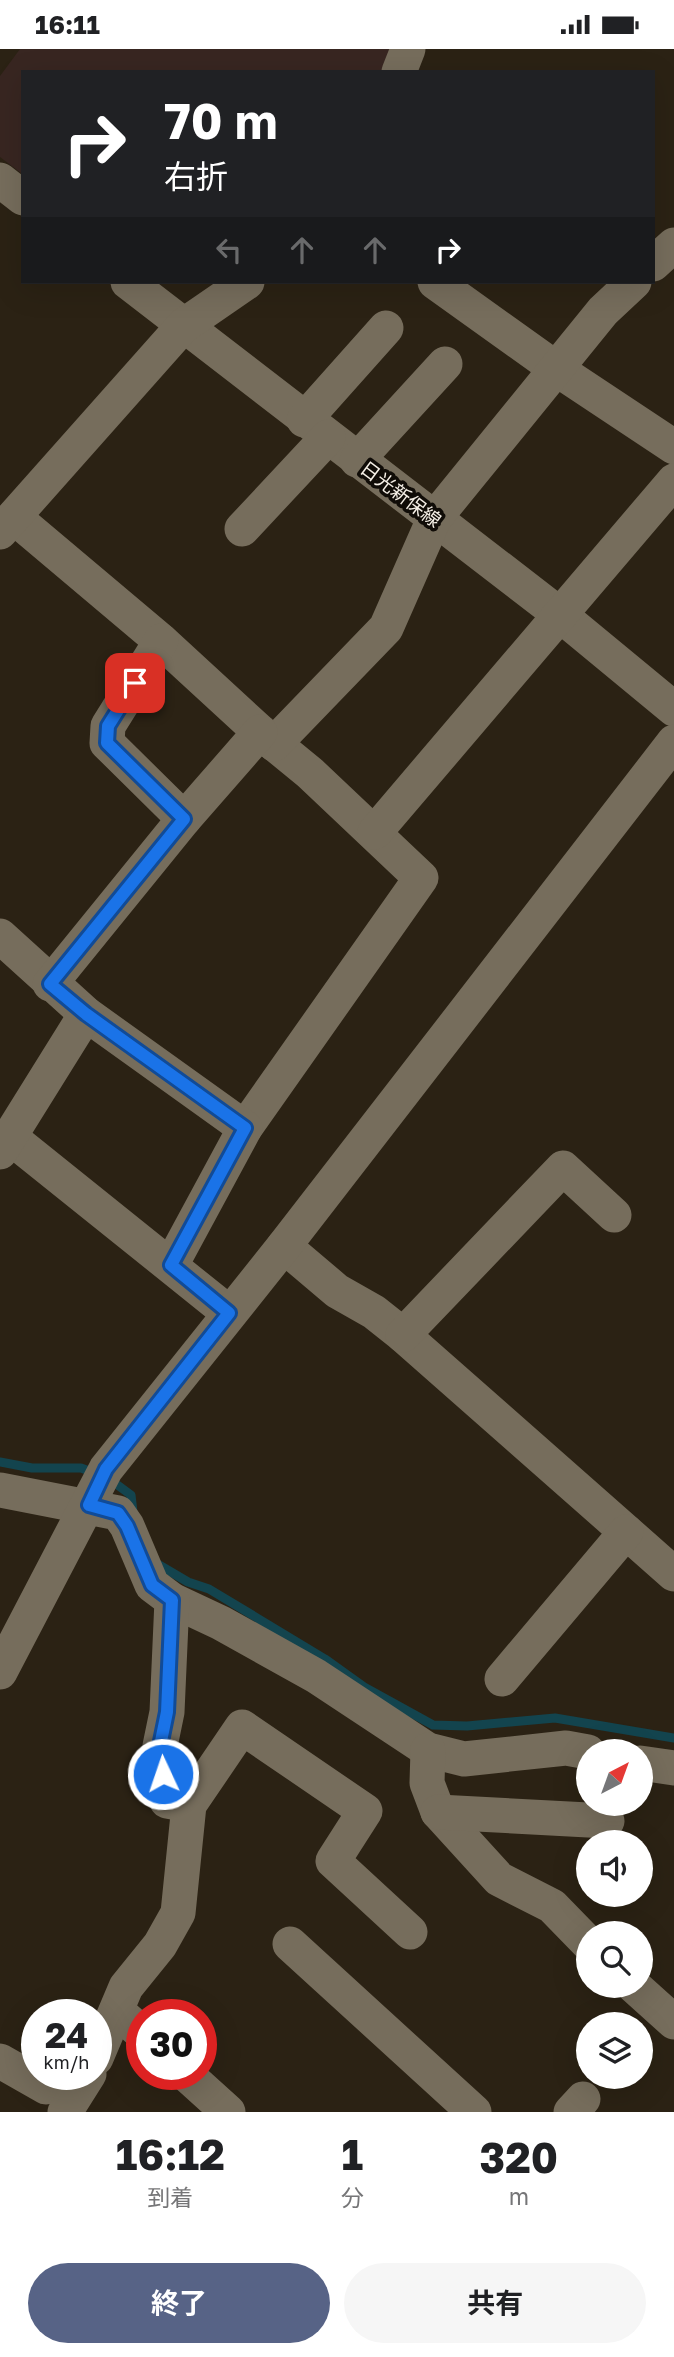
<!DOCTYPE html>
<html lang="ja">
<meta charset="utf-8">
<style>
:root{--surface:#fff;--page:#f6f6f6;--text:#202124;--muted:#757577;--accent:#576386}
body{margin:0;font-family:"Golos Text","Noto Sans JP",sans-serif;background:var(--page);color:var(--text);height:100vh;display:flex;flex-direction:column;font-size:26px;white-space:nowrap}
*{box-sizing:border-box;margin:0}
p{font-size:23px;color:var(--muted)}
.icon{flex:none;width:38px;height:38px;fill:none;stroke:currentColor;stroke-width:2;stroke-linecap:round;stroke-linejoin:round}
.map{position:relative;height:2063px;overflow:hidden}
.sheet{display:flex;flex-direction:column;background:var(--surface);flex:1}
.sheet>*{flex:none}
.guide{position:absolute;left:21px;top:21px;width:634px;height:214px;border-radius:0px;box-shadow:0 7px 28px #0002;background:#202124;color:#fff;overflow:hidden}
.needle{width:46px;rotate:41deg}
.buttons{position:absolute;left:576px;top:1690px;display:grid;gap:14px}
.buttons a{display:grid;place-items:center;width:77px;height:77px;border-radius:50%;background:var(--surface);box-shadow:0 7px 28px #0002;font-size:35px}
.speed{position:absolute;left:21px;top:1950px;display:flex;gap:14px;font-size:35px;font-weight:700;text-align:center}
.speed>*{display:grid;place-content:center;width:91px;height:91px;border-radius:50%;background:var(--surface);box-shadow:0 7px 28px #0002;line-height:1}
.speed small{font-size:18px;font-weight:400}
.speed .limit{border:10px solid #d22;background:#fff;color:#111}
.pin{position:absolute;display:grid;place-items:center;width:60px;height:60px;color:#fff;margin:-30px;border-radius:14px;box-shadow:0 4px 10px #0006}
.me{position:absolute;width:77px;margin:-38px;rotate:357deg;stroke-linejoin:round;filter:drop-shadow(0 0 5px #0008)}
.turn{display:flex;align-items:center;gap:24px;height:147px;padding:0 28px;font-size:32px}
.turn .icon{width:91px;height:91px;stroke-width:2.5}
.turn b{display:block;font-size:49px;line-height:60px}
.lanes{display:flex;align-items:center;height:66px;padding:0 28px;background:#0003;justify-content:center;gap:35px;direction:ltr}
.lanes .off{opacity:.35}
.eta{display:flex;justify-content:space-evenly;align-items:center;height:119px;text-align:center}
.eta b{font-size:42px;font-weight:700;line-height:49px}
.primary-button{display:flex;gap:14px;margin-top:auto;padding:14px 28px}
.primary-button a{flex:1;height:80px;border-radius:42px;background:var(--accent);color:#fff;font-size:28px;font-weight:700;line-height:80px;text-align:center}
.primary-button a+a{background:var(--page);color:var(--text)}
.status{display:flex;justify-content:space-between;align-items:center;height:49px;padding:0 35px;background:var(--surface);direction:ltr}
.status svg{height:19px;fill:currentColor}
.map>svg:first-child{display:block}
.commercial{fill:#382621}
.lines{fill:none;stroke-linecap:round;stroke-linejoin:round}
.stream{stroke:#13444e;stroke-width:9}
.minor{stroke:#766d5c;stroke-width:35}
.route-casing{stroke:#114b97;stroke-width:18}
.route{stroke:#1a73e8;stroke-width:12}
.labels{text-anchor:middle;stroke-width:7;stroke-linejoin:round;paint-order:stroke}
.street-label{font-size:19px;fill:#f6f0e7;stroke:#100c07}
</style>
<div class="status"><b>16:11</b><svg viewBox="0 0 49 12"><path d="M0 12V9h3v3zM5 12V6h3v6zM10 12V3h3v9zM15 12V0h3v12zM26 1h20v11H26zM47 4h2v5h-2z"/></svg></div>
<div class="map">
<svg width="674" height="2063" viewBox="0 0 674 2063">
<rect width="100%" height="100%" fill="#2b2214"/>
<path class="commercial" d="M 20,0 L 396,0 L 388,23 L 23,23 L 21,124 L 0,108 L 0,27 Z"/>
<g class="lines">
<g class="stream">
<path d="M 0,1413 L 32,1419 L 81,1419 L 95,1424"/>
<path d="M 108,1429 L 131,1446 L 133,1463"/>
<path d="M 154,1513 L 188,1533 L 209,1540 L 325,1610 L 364,1638 L 433,1676 L 467,1677 L 555,1669 L 674,1689"/>
</g>
<g class="minor">
<path d="M 399,23 L 408,0"/>
<path d="M 0,131 L 23,149"/>
<path d="M 653,215 L 674,196"/>
<path d="M 128,233 L 559,565 L 674,660"/>
<path d="M 435,233 L 558,321 L 674,398"/>
<path d="M 304,371 L 386,279"/>
<path d="M 357,411 L 445,315"/>
<path d="M 14,468 L 161,592 L 260,683 L 310,724 L 421,829 L 245,1079 L 171,1216"/>
<path d="M 242,480 L 328,388"/>
<path d="M 0,483 L 183,277 L 247,233"/>
<path d="M 161,592 L 108,677 L 107,694 L 184,770"/>
<path d="M 274,695 L 386,579 L 434,470 L 603,262 L 634,233"/>
<path d="M 375,783 L 674,432"/>
<path d="M 0,887 L 86,965 L 245,1079"/>
<path d="M 50,935 L 184,770 L 260,683"/>
<path d="M 11,1089 L 229,1264"/>
<path d="M 0,1103 L 86,965"/>
<path d="M 284,1197 L 337,1242 L 374,1263 L 403,1286 L 674,1525"/>
<path d="M 403,1286 L 563,1119 L 614,1166"/>
<path d="M 0,1441 L 118,1464 L 127,1477 L 152,1536 L 172,1551 L 221,1574 L 316,1627 L 428,1701 L 464,1710 L 566,1699 L 588,1703"/>
<path d="M 172,1551 L 167,1663 L 160,1697 L 167,1752 L 189,1756"/>
<path d="M 0,1623 L 106,1420 L 284,1197 L 674,693"/>
<path d="M 502,1630 L 626,1483"/>
<path d="M 428,1701 L 427,1734 L 438,1763 L 499,1830 L 552,1857 L 588,1894"/>
<path d="M 640,1714 L 674,1719"/>
<path d="M 438,1763 L 607,1772"/>
<path d="M 290,1895 L 474,2063"/>
<path d="M 634,1937 L 674,1973"/>
<path d="M 118,1963 L 142,1984"/>
<path d="M 96,2009 L 126,1938 L 160,1896 L 178,1864 L 189,1756 L 242,1678 L 365,1762 L 333,1812 L 410,1883"/>
<path d="M 0,2012 L 46,2038"/>
<path d="M 186,2025 L 228,2063"/>
<path d="M 65,2063 L 89,2025"/>
<path d="M 571,2063 L 583,2050"/>
</g>
</g>
<g class="lines">
<g class="route-casing">
<path id="route" d="M 135,634 L 108,677 L 107,694 L 184,770 L 50,935 L 86,965 L 245,1079 L 171,1216 L 229,1264 L 106,1420 L 89,1456 L 118,1464 L 127,1477 L 152,1536 L 172,1551 L 167,1663 L 160,1697 L 163,1725"/>
</g>
<use href="#route" class="route"/>
</g>
<g class="labels">
<g class="street-label">
<text transform="translate(401 445) rotate(37)" y="7">日光新保線</text>
</g>
</g>
</svg>
<div class="buttons">
<a><svg class="needle" viewBox="-14 -14 28 28"><path d="M0-13l5 13h-10z" fill="#e53935"/><path d="M0 13l5-13h-10z" fill="#757577"/></svg></a>
<a><svg class="icon" aria-label="sound" viewBox="0 0 24 24"><path d="M4 9h4l5-4v14l-5-4H4zM17 9q2 3 0 6"/></svg></a>
<a><svg class="icon" aria-label="search" viewBox="0 0 24 24"><circle cx="10" cy="10" r="6"/><path d="M15 15l6 6"/></svg></a>
<a><svg class="icon" aria-label="layers" viewBox="0 0 24 24"><path d="M12 4l9 5-9 5-9-5zM3 14l9 5 9-5"/></svg></a>
</div>
<div class="speed"><div>24<small>km/h</small></div><div class="limit">30</div></div>
<div class="pin" style="left:135px;top:634px;background:#d93025"><svg class="icon" aria-label="arrive" viewBox="0 0 24 24"><path d="M6 21V4h12l-3 4 3 4H6"/></svg></div>
<svg class="me" style="left:163px;top:1725px" viewBox="-20 -20 40 40"><circle r="17" fill="#1a73e8" stroke="#fff" stroke-width="3"/><path d="M0-11L8 9 0 5-8 9z" fill="#fff"/></svg>
<div class="guide">
<div class="turn"><svg class="icon" aria-label="right" viewBox="0 0 24 24"><path d="M7 20v-9h11M14 6l5 5-5 5"/></svg><div><b>70 m</b>右折</div></div>
<div class="lanes"><svg class="icon off" aria-label="left" viewBox="0 0 24 24"><path d="M17 20v-9H6M10 6l-5 5 5 5"/></svg><svg class="icon off" aria-label="ahead" viewBox="0 0 24 24"><path d="M12 20V5M6 11l6-6 6 6"/></svg><svg class="icon off" aria-label="ahead" viewBox="0 0 24 24"><path d="M12 20V5M6 11l6-6 6 6"/></svg><svg class="icon" aria-label="right" viewBox="0 0 24 24"><path d="M7 20v-9h11M14 6l5 5-5 5"/></svg></div>
</div>
</div>
<section class="sheet">
<div class="eta">
<div><b>16:12</b><p>到着</p></div>
<div><b>1</b><p>分</p></div>
<div><b>320</b><p>m</p></div>
</div>
<div class="primary-button"><a>終了</a><a>共有</a></div>
</section>
